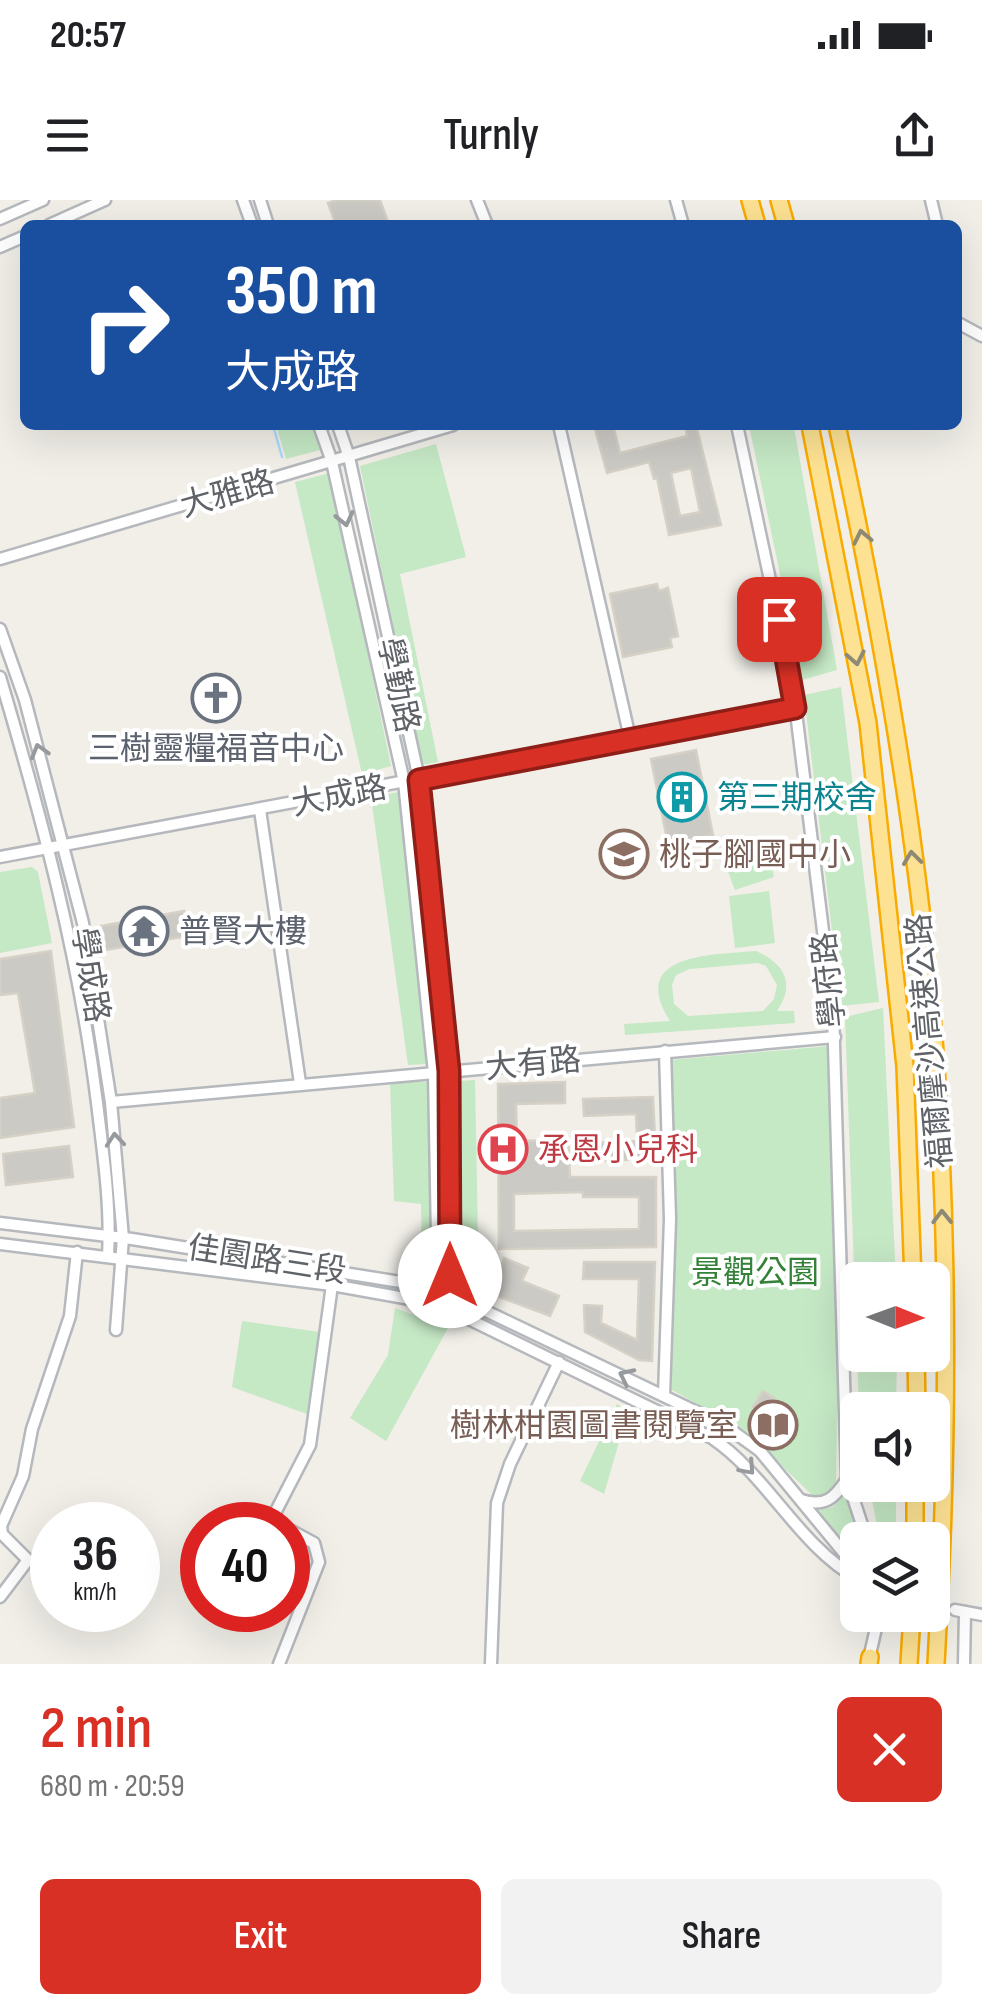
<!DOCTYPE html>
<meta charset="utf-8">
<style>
:root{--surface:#fff;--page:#f2f2f2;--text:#202124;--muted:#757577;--accent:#d93025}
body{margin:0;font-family:"Sofia Sans Condensed","Noto Sans TC",sans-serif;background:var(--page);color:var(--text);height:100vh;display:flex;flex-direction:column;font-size:38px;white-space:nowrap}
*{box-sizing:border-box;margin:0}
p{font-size:32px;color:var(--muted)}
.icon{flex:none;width:55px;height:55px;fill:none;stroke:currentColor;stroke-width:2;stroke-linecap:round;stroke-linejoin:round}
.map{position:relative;height:1464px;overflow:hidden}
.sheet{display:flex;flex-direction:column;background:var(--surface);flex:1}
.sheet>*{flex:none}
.guide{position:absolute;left:20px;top:20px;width:942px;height:210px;border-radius:15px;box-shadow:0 10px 40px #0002;background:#1a4fa0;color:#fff;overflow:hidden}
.needle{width:65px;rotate:91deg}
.tools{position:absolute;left:840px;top:1062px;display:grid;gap:20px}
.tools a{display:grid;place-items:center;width:110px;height:110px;border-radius:15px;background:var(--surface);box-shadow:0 10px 40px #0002;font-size:50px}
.speed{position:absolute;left:30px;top:1302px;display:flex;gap:20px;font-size:50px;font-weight:700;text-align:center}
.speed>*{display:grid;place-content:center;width:130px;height:130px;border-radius:50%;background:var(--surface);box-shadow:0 10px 40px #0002;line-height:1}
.speed small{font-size:25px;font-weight:400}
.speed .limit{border:15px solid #d22;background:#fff;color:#111}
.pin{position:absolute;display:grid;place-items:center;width:85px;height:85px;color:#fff;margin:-42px;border-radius:20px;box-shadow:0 5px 15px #0006}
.me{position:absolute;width:110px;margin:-55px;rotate:0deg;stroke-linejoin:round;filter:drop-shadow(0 0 8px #0008)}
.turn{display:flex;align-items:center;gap:35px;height:210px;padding:0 40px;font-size:45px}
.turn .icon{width:130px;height:130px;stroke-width:2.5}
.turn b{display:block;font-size:70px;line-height:85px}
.round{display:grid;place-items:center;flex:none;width:105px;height:105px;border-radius:15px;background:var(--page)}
.head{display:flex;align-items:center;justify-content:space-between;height:170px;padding:0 40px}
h1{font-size:60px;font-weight:600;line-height:75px;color:var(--accent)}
.button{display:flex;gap:20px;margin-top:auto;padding:20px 40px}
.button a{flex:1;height:115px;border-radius:15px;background:var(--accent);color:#fff;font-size:40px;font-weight:600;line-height:115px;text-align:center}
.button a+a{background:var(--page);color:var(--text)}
.status{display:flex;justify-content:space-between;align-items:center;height:70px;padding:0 50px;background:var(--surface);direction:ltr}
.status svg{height:28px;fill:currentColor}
header{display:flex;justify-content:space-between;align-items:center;height:130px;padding:0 40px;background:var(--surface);font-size:45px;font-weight:600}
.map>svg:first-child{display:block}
.green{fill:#c5e8c5;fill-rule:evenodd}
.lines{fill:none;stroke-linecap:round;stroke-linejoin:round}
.stream{stroke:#aadaff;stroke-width:2.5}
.building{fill:#cccac5;stroke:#d6d1c6;stroke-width:2.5;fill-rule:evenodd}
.minor-casing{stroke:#b5b8bc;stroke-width:15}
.highway-casing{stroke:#f9ab00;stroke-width:20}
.minor{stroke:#fff;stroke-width:10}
.highway{stroke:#fde293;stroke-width:15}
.oneway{stroke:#979a9d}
.oneway2{stroke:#8e8975}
.route-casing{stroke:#8d1f18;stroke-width:25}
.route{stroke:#d93025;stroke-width:18}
.labels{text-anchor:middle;stroke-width:8;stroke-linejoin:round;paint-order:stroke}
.street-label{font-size:32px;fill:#5f6368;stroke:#fff}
.worship-label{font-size:32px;fill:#5b616d;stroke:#fff}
.culture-label{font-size:32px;fill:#0d838f;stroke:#fff;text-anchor:start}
.education-label{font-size:32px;fill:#785e54;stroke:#fff;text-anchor:start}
.health-label{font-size:32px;fill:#be3a42;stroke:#fff;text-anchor:start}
.park-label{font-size:32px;fill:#348238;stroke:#fff}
</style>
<div class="status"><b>20:57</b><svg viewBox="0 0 49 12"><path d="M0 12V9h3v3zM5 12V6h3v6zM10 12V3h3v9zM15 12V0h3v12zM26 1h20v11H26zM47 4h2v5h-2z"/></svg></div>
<header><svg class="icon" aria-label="menu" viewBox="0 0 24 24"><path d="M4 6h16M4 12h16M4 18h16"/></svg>Turnly<svg class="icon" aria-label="share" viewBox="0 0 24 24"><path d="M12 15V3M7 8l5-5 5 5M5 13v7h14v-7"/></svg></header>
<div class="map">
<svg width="982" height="1464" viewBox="0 0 982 1464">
<rect width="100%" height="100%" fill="#f1efe8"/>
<g class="green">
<path d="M 276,225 L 315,225 L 324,249 L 286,259 Z"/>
<path d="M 749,225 L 794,227 L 837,470 L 802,480 Z"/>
<path d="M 436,244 L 466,357 L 400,374 L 438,562 L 422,565 L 360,266 Z"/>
<path d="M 330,273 L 391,566 L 362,574 L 295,282 Z"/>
<path d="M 841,487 L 879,802 L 841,806 L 804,495 Z"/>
<path d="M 399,592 L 426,864 L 408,865 L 371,597 Z"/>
<path d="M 768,646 L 774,677 L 735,690 L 722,656 Z"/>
<path d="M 32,667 L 38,672 L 52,743 L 0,753 L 0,672 Z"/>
<path d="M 769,691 L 775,743 L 735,748 L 729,696 Z"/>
<path d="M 756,751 C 784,763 796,784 777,811 L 794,811 L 795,823 L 625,835 L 624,824 L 670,821 C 627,753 713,755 756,751 ZM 758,763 L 766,766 L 777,785 L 774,799 L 763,811 L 688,816 L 674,804 L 672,785 L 676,775 L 690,769 Z"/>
<path d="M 883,808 L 896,1080 L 858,1080 L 858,1155 L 897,1155 L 896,1210 L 859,1210 L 845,817 Z"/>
<path d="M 830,846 L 839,1097 L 836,1281 L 832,1291 L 815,1298 L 746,1231 L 672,1190 L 670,860 Z"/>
<path d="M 475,880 L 479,1091 L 457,1081 L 455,888 L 458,881 Z"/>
<path d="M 390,882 L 428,882 L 431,1067 L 422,1067 L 421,1004 L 394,1001 Z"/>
<path d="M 395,1108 L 448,1128 L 386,1241 L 350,1218 L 388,1155 Z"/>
<path d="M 242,1121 L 320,1132 L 307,1214 L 232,1187 Z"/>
<path d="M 617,1204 L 628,1211 L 604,1294 L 580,1281 Z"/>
<path d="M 869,1285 L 896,1285 L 896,1340 L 880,1340 Z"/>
<path d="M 845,1295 L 859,1340 L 857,1364 L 844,1354 L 819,1310 L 832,1307 Z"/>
</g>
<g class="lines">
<path class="stream" d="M 273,225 L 282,257"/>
</g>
<g class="building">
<path d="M 336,0 L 380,0 L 388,22 L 336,25 L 328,3 Z"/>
<path d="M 594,225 L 613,225 L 620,253 L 687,236 L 685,225 L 696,225 L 721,325 L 669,335 L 657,278 L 654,279 L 649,262 L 607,273 ZM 691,268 L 700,312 L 680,316 L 671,273 Z"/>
<path d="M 657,384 L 659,391 L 668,388 L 678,436 L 670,438 L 672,447 L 623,457 L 610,394 Z"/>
<path d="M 696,550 L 713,635 L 668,644 L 651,559 Z"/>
<path d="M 184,711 L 188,736 L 105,750 L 101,726 Z"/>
<path d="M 51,751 L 74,927 L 0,938 L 0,898 L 35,893 L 18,793 L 0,795 L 0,759 Z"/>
<path d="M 565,882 L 565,903 L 516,904 L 517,941 L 568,940 L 570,977 L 656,977 L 656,1047 L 499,1049 L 498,884 ZM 583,992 L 583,997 L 639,997 L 639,1029 L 514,1031 L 514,994 Z"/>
<path d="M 653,897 L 656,959 L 585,961 L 585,943 L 637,941 L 636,914 L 584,916 L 583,899 Z"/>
<path d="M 69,946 L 73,977 L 6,985 L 3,954 Z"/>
<path d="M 504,1058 L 528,1068 L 522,1081 L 559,1096 L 550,1116 L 494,1095 Z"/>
<path d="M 584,1062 L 655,1062 L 652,1161 L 639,1160 L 585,1132 L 584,1105 L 602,1106 L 601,1123 L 637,1140 L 639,1079 L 583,1079 Z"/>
<path d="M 763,1191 L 774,1198 L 770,1203 L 790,1217 L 784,1227 L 789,1230 L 782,1241 L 755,1219 L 760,1211 L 753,1207 Z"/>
</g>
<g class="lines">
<g class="minor-casing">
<g id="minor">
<path d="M 243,0 L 252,25"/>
<path d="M 260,0 L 268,25"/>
<path d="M 477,0 L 487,25"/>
<path d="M 676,0 L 683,25"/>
<path d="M 931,0 L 937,25"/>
<path d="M 0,19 L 43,0"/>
<path d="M 49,25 L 105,0"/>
<path d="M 0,47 L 25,36"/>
<path d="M 958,123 L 982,136"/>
<path d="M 319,225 L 332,262 L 404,582 L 434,873 L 438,1093"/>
<path d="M 338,225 L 349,257 L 419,579 L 449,871 L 449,1098"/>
<path d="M 559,225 L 630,538"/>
<path d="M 737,225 L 793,488 L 833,812 L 847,1279 L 867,1340"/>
<path d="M 0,359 L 453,225"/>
<path d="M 0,429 L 25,500 L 83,723 L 111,902 L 123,1038 L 116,1130"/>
<path d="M 0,477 C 42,618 79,757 97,903 C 103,953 111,1005 108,1056"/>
<path d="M 260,610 L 300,883"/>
<path d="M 0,657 L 795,508"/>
<path d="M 111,902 L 835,837"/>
<path d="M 0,1023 L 132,1039 L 438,1088 L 724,1225 L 760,1251 L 858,1370"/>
<path d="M 0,1044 L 332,1085 L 438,1104 L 712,1238 C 768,1276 798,1345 858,1379"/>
<path d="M 664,1195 L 670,1019 L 665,851"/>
<path d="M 801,1300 C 825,1307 834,1299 847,1279"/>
<path d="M 277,1325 L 275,1313 L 310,1245 L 332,1085"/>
<path d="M 0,1397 L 28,1360 L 2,1334 L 1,1326 L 23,1276 L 32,1229 L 70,1116 L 77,1052"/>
<path d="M 955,1410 L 982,1415"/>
<path d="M 868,1463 L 879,1415"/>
<path d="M 279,1464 L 319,1362 L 314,1343 L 288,1329"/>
<path d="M 491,1464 L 497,1303 L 510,1264 L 559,1162"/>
<path d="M 964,1464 L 965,1412"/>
</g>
</g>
<g class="highway-casing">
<g id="highway">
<path d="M 750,0 L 757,25"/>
<path d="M 779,0 L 786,25"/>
<path d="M 810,225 L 868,523 L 905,866 L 913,1080"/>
<path d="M 837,225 C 882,431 919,641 935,852 C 950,1055 948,1261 936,1464"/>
<path d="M 916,1155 L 917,1210"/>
<path d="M 915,1340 L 915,1285"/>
<path d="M 869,1464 L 870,1457"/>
<path d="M 909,1464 L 912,1415"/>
</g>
</g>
<use href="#minor" class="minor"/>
<use href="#highway" class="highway"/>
</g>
<defs><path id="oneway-chevron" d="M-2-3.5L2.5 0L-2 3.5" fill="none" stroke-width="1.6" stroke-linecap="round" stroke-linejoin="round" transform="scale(2.5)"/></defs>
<g class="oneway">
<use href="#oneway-chevron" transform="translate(345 319) rotate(77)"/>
<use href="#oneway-chevron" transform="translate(39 551) rotate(-106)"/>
<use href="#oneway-chevron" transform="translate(115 940) rotate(-95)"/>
<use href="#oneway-chevron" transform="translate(626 1176) rotate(-154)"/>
<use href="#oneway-chevron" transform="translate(748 1268) rotate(48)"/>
</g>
<g class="oneway2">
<use href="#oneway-chevron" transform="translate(862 337) rotate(-102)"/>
<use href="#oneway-chevron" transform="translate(856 458) rotate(79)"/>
<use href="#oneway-chevron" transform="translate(912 658) rotate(-97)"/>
<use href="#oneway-chevron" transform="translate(942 1017) rotate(-91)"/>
</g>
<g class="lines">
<g class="route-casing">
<path id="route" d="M 450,1076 L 449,871 L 419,580 L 795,508 L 779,419"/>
</g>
<use href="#route" class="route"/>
</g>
<defs>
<g id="church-ring" transform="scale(2.5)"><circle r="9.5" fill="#fff" stroke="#6b7280" stroke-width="1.5"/><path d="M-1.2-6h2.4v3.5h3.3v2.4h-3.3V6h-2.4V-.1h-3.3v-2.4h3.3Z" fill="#6b7280"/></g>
<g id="building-ring" transform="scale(2.5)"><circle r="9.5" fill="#fff" stroke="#0f9aa8" stroke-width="1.5"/><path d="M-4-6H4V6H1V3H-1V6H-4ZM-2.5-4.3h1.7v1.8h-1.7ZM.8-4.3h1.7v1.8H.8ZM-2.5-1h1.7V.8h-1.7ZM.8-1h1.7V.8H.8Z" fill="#0f9aa8"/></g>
<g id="school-ring" transform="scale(2.5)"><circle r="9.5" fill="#fff" stroke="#8d6e63" stroke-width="1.5"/><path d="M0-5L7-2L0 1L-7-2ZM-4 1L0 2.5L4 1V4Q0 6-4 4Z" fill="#8d6e63"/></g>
<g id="temple-ring" transform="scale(2.5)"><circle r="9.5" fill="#fff" stroke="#6b7280" stroke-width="1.5"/><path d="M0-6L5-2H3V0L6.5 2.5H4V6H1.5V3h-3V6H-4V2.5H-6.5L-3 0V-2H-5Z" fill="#6b7280"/></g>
<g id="hospital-ring" transform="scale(2.5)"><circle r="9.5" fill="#fff" stroke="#e0444e" stroke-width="1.5"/><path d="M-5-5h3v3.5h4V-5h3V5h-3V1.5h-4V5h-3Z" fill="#e0444e"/></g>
<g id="library-ring" transform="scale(2.5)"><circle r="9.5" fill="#fff" stroke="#8d6e63" stroke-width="1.5"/><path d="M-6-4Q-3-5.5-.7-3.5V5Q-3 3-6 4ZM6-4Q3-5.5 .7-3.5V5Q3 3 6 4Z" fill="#8d6e63"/></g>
</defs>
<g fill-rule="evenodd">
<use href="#church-ring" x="216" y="498"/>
<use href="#building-ring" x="682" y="597"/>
<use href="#school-ring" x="624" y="654"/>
<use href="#temple-ring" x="144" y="731"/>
<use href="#hospital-ring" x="503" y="949"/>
<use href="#library-ring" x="773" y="1225"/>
</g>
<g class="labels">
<g class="street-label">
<text transform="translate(227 293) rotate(-16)" y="11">大雅路</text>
<text transform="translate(399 485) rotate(78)" y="11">學勤路</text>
<text transform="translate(339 595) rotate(-11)" y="11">大成路</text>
<text transform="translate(91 775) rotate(81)" y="11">學成路</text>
<text transform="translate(828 780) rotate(-96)" y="11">學府路</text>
<text transform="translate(929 841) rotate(-95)" y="11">福爾摩沙高速公路</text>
<text transform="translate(533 863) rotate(-5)" y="11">大有路</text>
<text transform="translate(267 1059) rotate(9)" y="11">佳園路三段</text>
</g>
<g class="worship-label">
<text x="216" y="559">三樹靈糧福音中心</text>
<text x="179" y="742" text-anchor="start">普賢大樓</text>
</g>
<g class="culture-label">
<text x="717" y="608">第三期校舍</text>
</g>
<g class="education-label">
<text x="659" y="665">桃子腳國中小</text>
<text x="738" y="1236" text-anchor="end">樹林柑園圖書閱覽室</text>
</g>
<g class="health-label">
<text x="538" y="960">承恩小兒科</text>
</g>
<g class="park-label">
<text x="755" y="1083">景觀公園</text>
</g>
</g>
</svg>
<div class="tools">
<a><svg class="needle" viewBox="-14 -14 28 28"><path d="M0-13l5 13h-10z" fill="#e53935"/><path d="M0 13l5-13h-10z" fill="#757577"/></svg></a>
<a><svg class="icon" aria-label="sound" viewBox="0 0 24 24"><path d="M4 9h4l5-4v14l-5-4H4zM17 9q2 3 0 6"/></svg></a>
<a><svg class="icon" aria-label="layers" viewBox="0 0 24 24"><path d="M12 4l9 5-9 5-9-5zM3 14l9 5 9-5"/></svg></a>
</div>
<div class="speed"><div>36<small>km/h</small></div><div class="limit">40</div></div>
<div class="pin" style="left:779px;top:419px;background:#d93025"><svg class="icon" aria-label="arrive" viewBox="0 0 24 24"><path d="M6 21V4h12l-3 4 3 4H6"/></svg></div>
<svg class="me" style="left:450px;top:1076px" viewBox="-20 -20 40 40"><circle r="19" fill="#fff"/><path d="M0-13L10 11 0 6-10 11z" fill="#d93025"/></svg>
<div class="guide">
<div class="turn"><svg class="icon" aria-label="right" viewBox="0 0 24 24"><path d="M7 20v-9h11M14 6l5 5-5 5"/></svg><div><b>350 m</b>大成路</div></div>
</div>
</div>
<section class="sheet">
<div class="head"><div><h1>2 min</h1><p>680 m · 20:59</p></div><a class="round" style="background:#d93025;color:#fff"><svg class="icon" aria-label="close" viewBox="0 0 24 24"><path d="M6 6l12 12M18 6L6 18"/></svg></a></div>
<div class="button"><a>Exit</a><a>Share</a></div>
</section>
